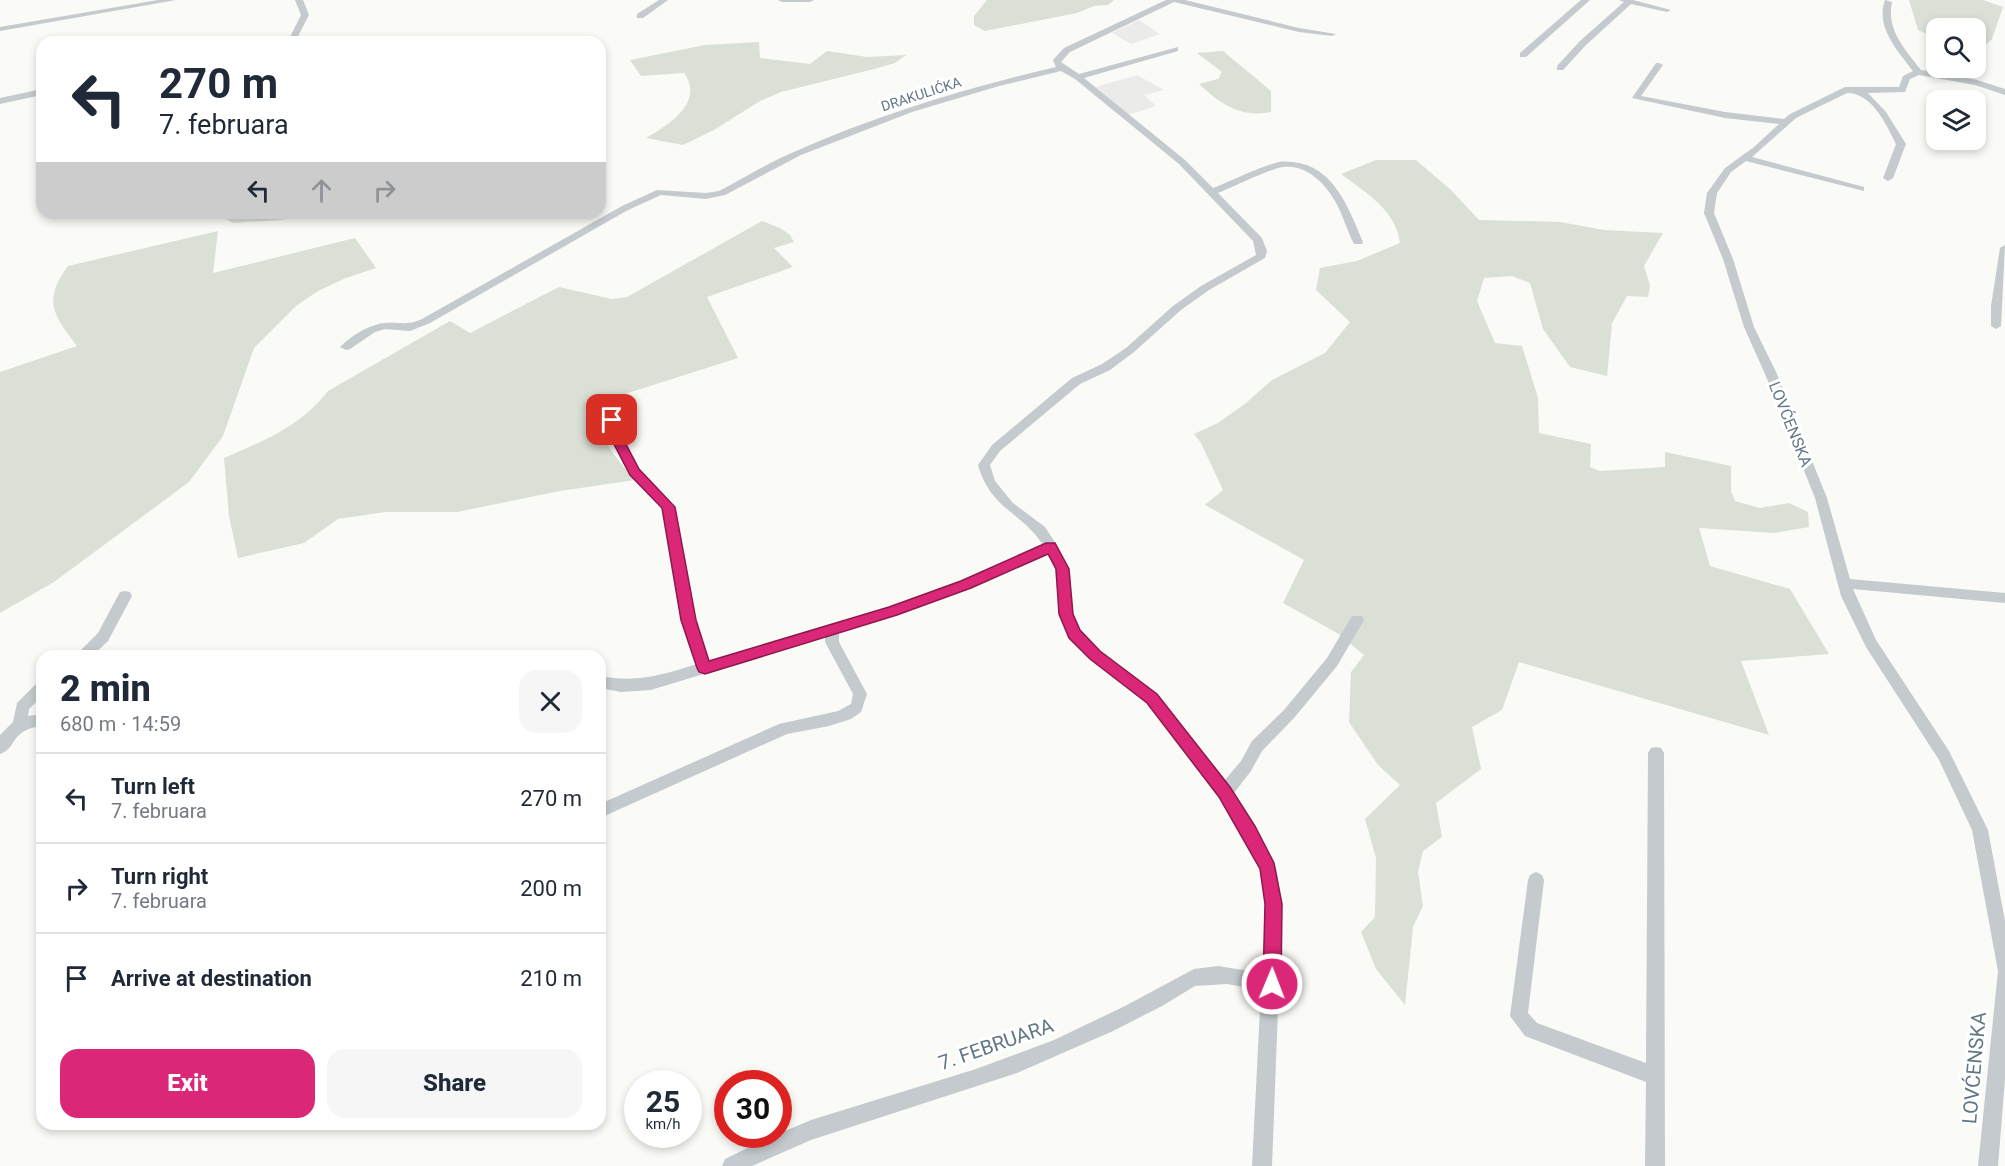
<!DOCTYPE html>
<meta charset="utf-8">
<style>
:root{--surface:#fff;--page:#f6f6f7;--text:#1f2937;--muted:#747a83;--line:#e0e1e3;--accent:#db2777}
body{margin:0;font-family:Roboto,sans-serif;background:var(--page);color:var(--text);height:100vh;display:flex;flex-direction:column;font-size:22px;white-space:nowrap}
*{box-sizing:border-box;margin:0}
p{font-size:20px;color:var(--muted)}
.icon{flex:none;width:33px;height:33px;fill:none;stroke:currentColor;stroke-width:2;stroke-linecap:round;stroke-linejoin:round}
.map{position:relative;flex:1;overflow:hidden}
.drawer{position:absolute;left:36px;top:650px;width:570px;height:480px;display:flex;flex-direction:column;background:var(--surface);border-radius:18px;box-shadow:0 3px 9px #0003}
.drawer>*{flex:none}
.top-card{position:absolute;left:36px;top:36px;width:570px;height:183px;border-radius:18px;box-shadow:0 3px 9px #0003;background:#fff;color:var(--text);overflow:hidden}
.controls{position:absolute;left:1926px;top:18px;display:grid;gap:12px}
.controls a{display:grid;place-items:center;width:60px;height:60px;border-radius:12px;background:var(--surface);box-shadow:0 3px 9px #0003;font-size:30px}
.speed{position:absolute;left:624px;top:1070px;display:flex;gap:12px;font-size:30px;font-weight:700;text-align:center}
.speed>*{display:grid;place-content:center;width:78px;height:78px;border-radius:50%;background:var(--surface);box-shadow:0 3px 9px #0003;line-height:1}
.speed small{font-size:15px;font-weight:400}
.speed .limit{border:9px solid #d22;background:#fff;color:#111}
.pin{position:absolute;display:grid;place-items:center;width:51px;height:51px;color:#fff;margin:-26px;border-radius:12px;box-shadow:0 3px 9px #0006}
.me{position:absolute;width:66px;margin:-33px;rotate:1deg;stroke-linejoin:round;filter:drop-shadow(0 0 4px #0008)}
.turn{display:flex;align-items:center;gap:21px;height:126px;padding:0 24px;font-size:27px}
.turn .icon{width:78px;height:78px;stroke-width:2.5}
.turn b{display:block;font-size:42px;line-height:51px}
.lanes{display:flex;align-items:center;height:57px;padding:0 24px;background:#0003;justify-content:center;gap:30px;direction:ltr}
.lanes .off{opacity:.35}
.round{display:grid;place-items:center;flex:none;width:63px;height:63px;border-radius:18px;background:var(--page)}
.summary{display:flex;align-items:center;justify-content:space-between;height:102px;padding:0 24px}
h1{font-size:36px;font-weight:800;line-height:45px}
.action{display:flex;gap:12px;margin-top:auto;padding:12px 24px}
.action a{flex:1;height:69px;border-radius:18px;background:var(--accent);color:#fff;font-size:24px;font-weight:800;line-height:69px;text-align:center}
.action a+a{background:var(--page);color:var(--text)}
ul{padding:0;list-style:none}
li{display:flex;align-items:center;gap:18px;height:90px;padding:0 24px;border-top:2px solid var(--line)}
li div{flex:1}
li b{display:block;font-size:22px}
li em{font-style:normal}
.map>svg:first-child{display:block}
.built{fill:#ebebea}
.green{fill:#dae0d6}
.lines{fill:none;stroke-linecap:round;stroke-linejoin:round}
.street{fill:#c4cacd;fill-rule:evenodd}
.route{fill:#db2777;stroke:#8e194d;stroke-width:1.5}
.labels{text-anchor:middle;stroke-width:6;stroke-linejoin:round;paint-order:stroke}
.far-street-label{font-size:14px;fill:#627784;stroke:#fff}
.street-label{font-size:16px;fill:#627784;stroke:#fff}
.near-street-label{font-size:20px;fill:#627784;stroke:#fff}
</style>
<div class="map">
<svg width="2005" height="1166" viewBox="0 0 2005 1166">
<rect width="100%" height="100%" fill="#fafaf7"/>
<g class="built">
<path d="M 1139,20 L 1160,34 L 1131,44 L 1112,33 Z"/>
<path d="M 1137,75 L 1164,90 L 1144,95 L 1156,106 L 1128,115 L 1096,87 Z"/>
</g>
<g class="green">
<path d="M 987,0 L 1114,0 L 1108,5 L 1094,6 L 1077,13 L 985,31 L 974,25 L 974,16 Z"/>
<path d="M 1909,0 L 1983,0 L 2003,7 L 1992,39 L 1976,54 L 1976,28 L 1936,28 L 1936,38 L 1918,30 Z"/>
<path d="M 759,42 L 760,58 L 810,64 L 827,51 L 867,57 L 906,55 L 895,63 L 874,69 L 781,92 L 760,101 L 714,130 L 683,145 L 646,138 C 669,125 705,102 684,73 L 641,76 L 630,60 L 705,45 Z"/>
<path d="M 1223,51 L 1271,91 L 1271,112 C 1240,118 1221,104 1199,84 L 1218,79 L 1222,72 L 1197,53 Z"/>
<path d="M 1376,160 L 1416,160 L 1451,190 L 1479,220 L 1560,222 L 1604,230 L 1663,233 L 1644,266 L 1650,286 L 1648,297 L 1627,296 L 1612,323 L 1607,376 L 1570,367 L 1543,329 L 1530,283 L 1512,276 L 1484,278 L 1477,301 L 1495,343 L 1522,346 L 1538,398 L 1539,433 L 1591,444 L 1590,467 L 1600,471 L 1665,467 L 1665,452 L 1731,466 L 1731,491 L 1735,501 L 1760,508 L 1789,503 L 1808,512 L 1809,527 L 1774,533 L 1699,528 L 1710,566 L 1790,589 L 1829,654 L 1741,661 L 1769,735 L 1519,662 L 1502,710 L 1472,727 L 1481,769 L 1436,803 L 1442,837 L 1423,851 L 1418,872 L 1423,906 L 1413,927 L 1405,1005 L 1376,969 L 1361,932 L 1375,917 L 1376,858 L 1365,819 L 1400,785 L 1378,765 L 1349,722 L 1351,672 L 1364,655 L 1337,633 L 1283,603 L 1304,560 L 1205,505 L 1223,490 L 1201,443 L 1194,434 L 1218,423 L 1246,403 L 1272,380 L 1325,353 L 1350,322 L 1316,290 L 1320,268 L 1357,261 L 1400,243 C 1396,210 1366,193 1341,174 Z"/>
<path d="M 216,213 L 308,213 L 281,220 L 233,223 Z"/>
<path d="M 762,221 L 780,228 L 790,235 L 794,242 L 774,248 L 793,267 L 707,297 L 738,358 L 609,399 C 599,444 607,446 635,480 L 560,491 L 457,512 L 385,512 L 338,519 L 304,543 L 238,558 L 229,516 L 224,458 C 264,441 301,426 328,391 L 450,321 L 470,333 L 559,287 L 612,299 L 627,297 Z"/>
<path d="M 218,231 L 213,273 L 355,238 L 376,268 L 346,278 L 318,291 L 296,306 L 254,348 L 223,436 L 189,482 L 54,582 L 0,613 L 0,372 L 77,346 C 54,316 42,301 68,266 Z"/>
</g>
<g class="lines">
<g class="street">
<path d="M 158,0 L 176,0 L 0,31 L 0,27 Z"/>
<path d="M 295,0 L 303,0 L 309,15 L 296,40 L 293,42 L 284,42 L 290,37 L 301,15 Z"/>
<path d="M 659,0 L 668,0 L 643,18 L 637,18 L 637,14 Z"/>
<path d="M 778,0 L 814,0 L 810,2 L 782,2 Z"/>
<path d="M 1166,0 L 1185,0 L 1299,28 L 1336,34 L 1332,36 L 1299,32 L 1174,2 L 1070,52 L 1061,62 L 1079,74 L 1178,47 L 1178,51 L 1084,78 L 1185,160 L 1213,188 C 1234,180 1256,168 1279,162 C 1283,161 1288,162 1293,162 C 1334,166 1349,209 1363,242 L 1362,244 L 1354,244 C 1347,231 1343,215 1335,201 C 1325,183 1306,164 1283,167 C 1269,169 1233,187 1218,193 L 1262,238 L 1267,251 L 1265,258 L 1209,290 L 1181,310 L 1134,352 L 1110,370 L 1080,384 L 1000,451 L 990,465 L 995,481 L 1013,503 L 1045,527 L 1058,547 L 1069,569 L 1073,614 L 1080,631 L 1100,651 L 1157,694 L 1225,780 L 1241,761 L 1252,741 L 1284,710 L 1327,658 L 1352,616 L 1362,616 L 1364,620 L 1337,666 L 1294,718 L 1262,751 L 1251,771 L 1234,793 L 1255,826 L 1276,868 L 1282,904 L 1272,1166 L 1252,1166 L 1261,990 L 1227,984 L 1195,986 L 1162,1006 L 1113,1031 L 1017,1073 L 811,1140 L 752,1166 L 722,1166 L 725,1159 L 764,1140 L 811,1120 L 976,1069 L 1054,1040 L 1125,1006 L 1194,969 L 1218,966 L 1262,973 L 1266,904 L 1260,869 L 1243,836 L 1219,797 L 1147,702 L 1090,659 L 1069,638 L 1059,614 L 1055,569 L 1048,554 C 979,584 911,611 839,632 L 839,642 L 867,694 L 861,712 L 851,719 L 829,726 L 787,734 L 600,818 L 600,804 L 779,724 L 838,711 L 851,704 L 853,694 L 825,642 L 825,637 L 651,690 L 621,692 L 600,688 L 600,676 C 637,683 662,675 697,664 L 681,620 L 662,509 L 630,475 L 605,427 L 606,420 L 612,416 L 616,417 L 617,427 L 639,470 L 674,507 L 695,620 L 709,661 L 889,607 L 961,580 L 1043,545 C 1022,512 991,510 978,465 L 992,445 L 1072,378 L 1102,364 L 1126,348 L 1173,306 L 1201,286 L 1256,255 L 1253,241 L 1179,164 L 1075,79 L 1061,71 L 999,86 L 912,112 L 801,155 L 725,195 L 706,199 L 661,195 L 628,210 L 430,323 L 410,331 L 385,329 L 375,332 L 350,349 L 346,350 L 340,347 C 351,336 370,324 385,323 C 403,322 405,326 422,319 L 622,206 L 657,190 L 706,193 L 719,191 C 745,177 770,162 796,151 C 880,114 967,88 1056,67 L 1053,60 L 1064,48 Z"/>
<path d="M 1581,0 L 1590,0 L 1526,57 L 1520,57 L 1520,53 Z"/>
<path d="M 1619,0 L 1633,0 L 1671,10 L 1667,12 L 1631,4 L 1586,45 L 1563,70 L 1557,70 L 1557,66 L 1580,41 L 1624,2 Z"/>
<path d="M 1885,0 L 1892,2 C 1886,30 1905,49 1921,70 L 1977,80 L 2005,89 L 2005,95 L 1975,85 L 1919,75 L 1910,79 L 1905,92 L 1868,93 L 1886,112 L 1906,144 L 1893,178 L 1888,181 L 1883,178 L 1896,144 C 1886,124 1872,93 1847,93 L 1796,118 L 1752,157 L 1864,187 L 1864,191 L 1746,161 L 1731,172 L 1717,193 L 1714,213 L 1733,259 L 1754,327 L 1777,374 L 1827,498 L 1850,579 L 2005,593 L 2005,603 L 1853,589 L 1876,640 L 1949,751 L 1988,830 L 2005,921 L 2005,1079 L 1998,1166 L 1978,1166 L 1998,971 L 1972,830 L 1939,760 L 1866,647 L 1841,596 L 1815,498 L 1765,374 L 1744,327 L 1723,259 L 1704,213 L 1707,193 L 1725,168 L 1754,147 L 1779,124 L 1725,118 L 1632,98 L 1656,63 L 1659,63 L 1663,65 L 1641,96 L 1725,112 L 1784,119 L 1790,114 L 1845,87 L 1899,87 L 1903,76 L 1913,71 C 1898,51 1875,27 1885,0 Z"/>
<path d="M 42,89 L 42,95 L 0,104 L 0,98 Z"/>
<path d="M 2005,245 L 2001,326 L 1996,329 L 1991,326 L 1991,306 L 2000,248 Z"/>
<path d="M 125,591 L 130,592 L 132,596 L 108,641 L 92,656 L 75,656 L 98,633 L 120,592 Z"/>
<path d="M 42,681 L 42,696 L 29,709 L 28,716 L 42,714 L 42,726 C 9,730 18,748 0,754 L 0,735 L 13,722 L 17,703 L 37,683 Z"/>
<path d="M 1656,747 L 1661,748 L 1664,753 L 1665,1166 L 1645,1166 L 1646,1082 L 1525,1036 L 1510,1016 L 1528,880 L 1530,875 L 1536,872 L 1542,875 L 1544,880 L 1528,1013 L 1537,1023 L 1646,1063 L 1648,753 L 1651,748 Z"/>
</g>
</g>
<path class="route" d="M 612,416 L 618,420 L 617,427 L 639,469 L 675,507 L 696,620 L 709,661 L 889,607 L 961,581 L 1046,543 L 1055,543 L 1069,569 L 1073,614 L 1080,630 L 1100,651 L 1157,694 L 1230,787 L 1255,826 L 1274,863 L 1282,904 L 1281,984 L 1278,990 L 1272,992 L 1266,990 L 1263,984 L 1265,904 L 1260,869 L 1219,797 L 1147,703 L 1090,659 L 1069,638 L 1059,614 L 1056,569 L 1048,554 L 971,588 L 897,615 L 705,674 L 699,672 L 697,668 L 681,620 L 662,508 L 630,475 L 605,427 L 608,418 Z"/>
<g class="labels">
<g class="far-street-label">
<text transform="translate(921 94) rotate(-18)" y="5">DRAKULIĆKA</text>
</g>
<g class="street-label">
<text transform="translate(1791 424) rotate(68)" y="6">LOVĆENSKA</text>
</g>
<g class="near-street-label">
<text transform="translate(996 1044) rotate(-19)" y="7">7. FEBRUARA</text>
<text transform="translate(1974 1068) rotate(-85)" y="7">LOVĆENSKA</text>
</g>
</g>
</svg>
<div class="controls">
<a><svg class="icon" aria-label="search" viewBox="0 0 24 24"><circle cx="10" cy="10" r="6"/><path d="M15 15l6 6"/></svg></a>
<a><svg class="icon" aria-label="layers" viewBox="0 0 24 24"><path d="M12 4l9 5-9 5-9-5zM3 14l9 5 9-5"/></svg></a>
</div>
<div class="speed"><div>25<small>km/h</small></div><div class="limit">30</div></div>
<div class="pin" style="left:612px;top:420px;background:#d93025"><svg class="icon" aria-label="arrive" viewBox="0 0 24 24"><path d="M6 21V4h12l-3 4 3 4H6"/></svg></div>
<svg class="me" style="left:1272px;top:984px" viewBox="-20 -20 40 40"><circle r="17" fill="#db2777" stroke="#fff" stroke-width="3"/><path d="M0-11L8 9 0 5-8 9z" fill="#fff"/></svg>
<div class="top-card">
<div class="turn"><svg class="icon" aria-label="left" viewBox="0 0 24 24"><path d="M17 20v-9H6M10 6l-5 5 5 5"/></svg><div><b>270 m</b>7. februara</div></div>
<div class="lanes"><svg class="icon" aria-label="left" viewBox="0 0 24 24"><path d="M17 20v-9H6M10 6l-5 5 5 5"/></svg><svg class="icon off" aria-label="ahead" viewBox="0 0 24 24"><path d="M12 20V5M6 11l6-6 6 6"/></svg><svg class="icon off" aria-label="right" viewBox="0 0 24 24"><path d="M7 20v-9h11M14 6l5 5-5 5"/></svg></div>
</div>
<section class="drawer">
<div class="summary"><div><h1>2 min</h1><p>680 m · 14:59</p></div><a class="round"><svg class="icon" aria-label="close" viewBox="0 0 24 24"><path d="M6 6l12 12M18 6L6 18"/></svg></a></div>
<ul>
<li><svg class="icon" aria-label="left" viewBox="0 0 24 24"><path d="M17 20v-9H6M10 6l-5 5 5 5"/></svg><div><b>Turn left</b><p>7. februara</p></div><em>270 m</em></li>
<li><svg class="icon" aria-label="right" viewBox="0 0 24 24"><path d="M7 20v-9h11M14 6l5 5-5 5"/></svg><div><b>Turn right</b><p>7. februara</p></div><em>200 m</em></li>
<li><svg class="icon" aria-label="arrive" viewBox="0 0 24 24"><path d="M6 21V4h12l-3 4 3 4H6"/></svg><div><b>Arrive at destination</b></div><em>210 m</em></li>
</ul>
<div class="action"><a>Exit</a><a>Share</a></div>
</section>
</div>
